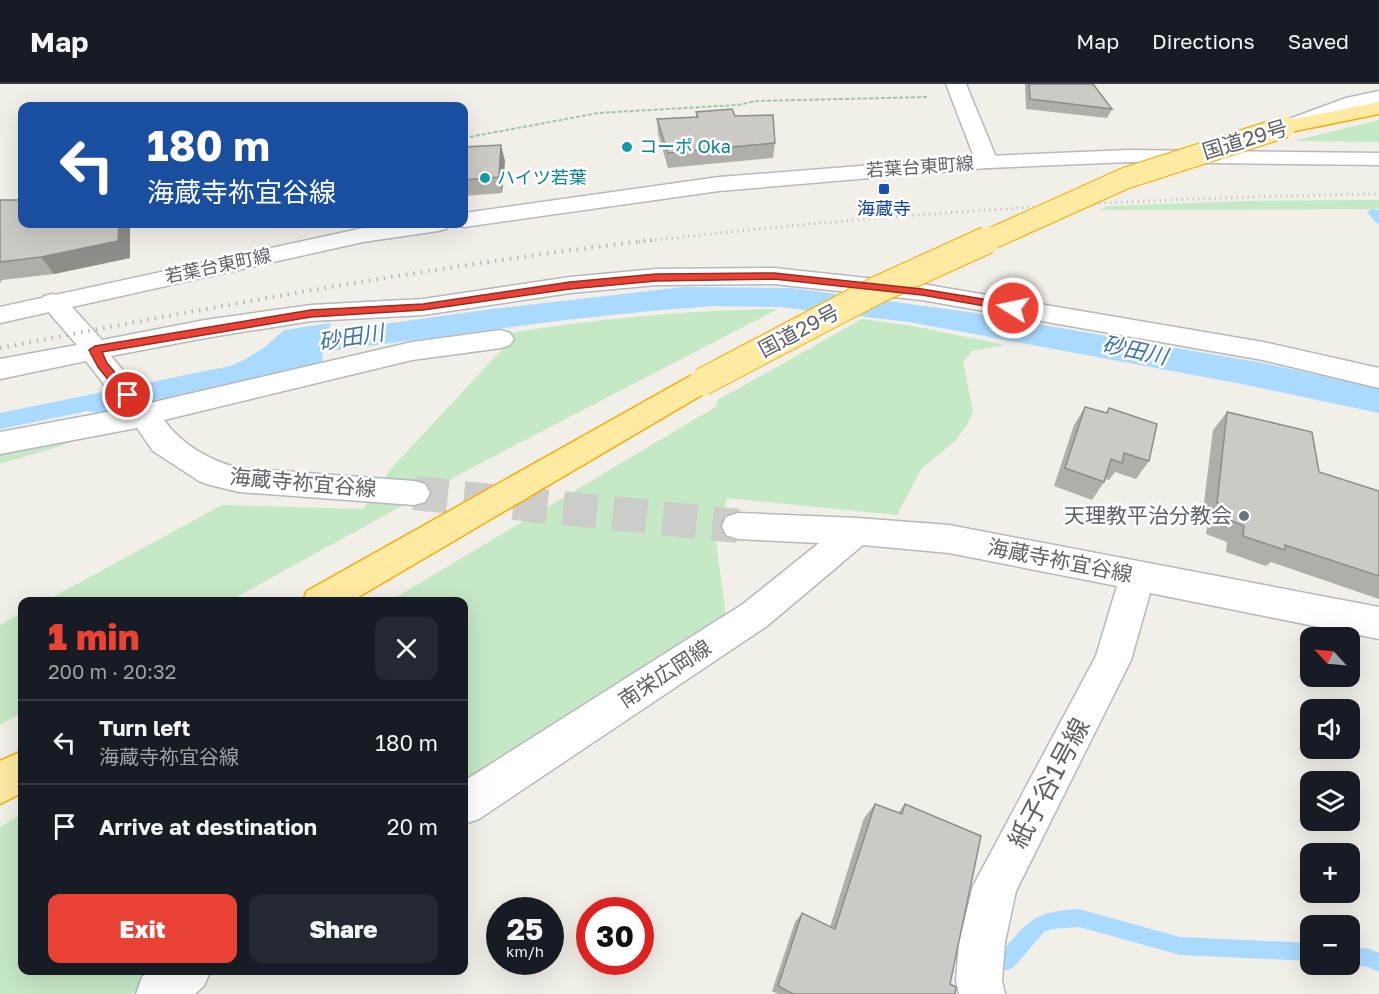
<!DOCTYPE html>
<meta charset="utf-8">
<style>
:root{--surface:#171b24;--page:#242831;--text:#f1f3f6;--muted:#9ea1a6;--line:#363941;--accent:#ea4335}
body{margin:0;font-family:"Golos Text","Noto Sans JP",sans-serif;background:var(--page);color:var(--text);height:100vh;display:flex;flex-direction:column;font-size:22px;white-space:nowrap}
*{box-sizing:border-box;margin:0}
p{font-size:20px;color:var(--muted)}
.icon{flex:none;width:33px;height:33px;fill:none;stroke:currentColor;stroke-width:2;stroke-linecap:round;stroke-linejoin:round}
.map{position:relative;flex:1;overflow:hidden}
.details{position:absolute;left:18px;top:513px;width:450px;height:378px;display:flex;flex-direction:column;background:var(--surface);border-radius:12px;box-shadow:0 6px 24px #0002}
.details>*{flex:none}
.top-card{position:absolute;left:18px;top:18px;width:450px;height:126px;border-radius:12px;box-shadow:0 6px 24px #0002;background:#1a4fa0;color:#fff;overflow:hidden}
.needle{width:39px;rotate:296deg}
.controls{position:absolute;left:1300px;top:543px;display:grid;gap:12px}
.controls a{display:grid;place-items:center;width:60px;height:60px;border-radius:12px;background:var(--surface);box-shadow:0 6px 24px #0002;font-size:30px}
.speed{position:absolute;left:486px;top:813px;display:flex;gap:12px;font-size:30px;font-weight:700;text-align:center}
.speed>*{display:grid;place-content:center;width:78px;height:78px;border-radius:50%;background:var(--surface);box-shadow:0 6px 24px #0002;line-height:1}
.speed small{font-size:15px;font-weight:400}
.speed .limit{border:9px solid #d22;background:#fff;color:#111}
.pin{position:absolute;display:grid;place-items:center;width:51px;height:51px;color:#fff;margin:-26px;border:3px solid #fff;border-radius:50%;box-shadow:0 2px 6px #0007}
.me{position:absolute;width:66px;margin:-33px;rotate:280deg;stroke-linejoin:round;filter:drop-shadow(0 0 4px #0008)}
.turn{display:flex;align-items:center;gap:21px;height:126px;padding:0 30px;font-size:27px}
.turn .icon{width:78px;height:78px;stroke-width:2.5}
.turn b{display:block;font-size:42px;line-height:51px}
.round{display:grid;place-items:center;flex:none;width:63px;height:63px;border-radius:12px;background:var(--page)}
.overview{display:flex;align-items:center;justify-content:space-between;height:102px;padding:0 30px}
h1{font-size:36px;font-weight:800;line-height:45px;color:var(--accent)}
.action{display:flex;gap:12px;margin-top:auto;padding:12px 30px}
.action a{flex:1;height:69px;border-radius:12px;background:var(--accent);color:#fff;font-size:24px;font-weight:800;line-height:69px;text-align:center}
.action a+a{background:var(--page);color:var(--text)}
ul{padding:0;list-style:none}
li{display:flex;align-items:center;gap:18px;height:84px;padding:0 30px;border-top:2px solid var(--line)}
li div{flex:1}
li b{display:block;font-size:22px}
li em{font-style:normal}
header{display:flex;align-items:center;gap:36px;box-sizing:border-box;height:84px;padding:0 30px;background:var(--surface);border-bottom:2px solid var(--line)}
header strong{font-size:28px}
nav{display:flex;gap:33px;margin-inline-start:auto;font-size:21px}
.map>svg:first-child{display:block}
.green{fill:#c5e8c5}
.water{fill:#aadaff}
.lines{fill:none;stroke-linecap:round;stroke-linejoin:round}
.stream{fill:#aadaff;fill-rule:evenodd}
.minor-tunnel{stroke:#ccccc8;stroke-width:34;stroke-dasharray:34 16;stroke-linecap:butt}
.minor-casing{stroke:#b5b8bc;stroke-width:3}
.tertiary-casing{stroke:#b5b8bc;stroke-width:3}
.secondary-casing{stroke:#b6babf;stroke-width:3}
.trunk-casing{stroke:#f9ab00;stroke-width:3}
.path{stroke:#9cc7a9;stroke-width:2;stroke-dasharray:4 2;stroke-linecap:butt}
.minor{fill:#fff;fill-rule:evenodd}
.tertiary{fill:#fff;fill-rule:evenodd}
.secondary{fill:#fff;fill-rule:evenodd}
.trunk{fill:#feeaa1;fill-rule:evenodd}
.rail-far1{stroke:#b6b7b8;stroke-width:3;stroke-dasharray:1 4.5;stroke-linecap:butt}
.rail{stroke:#b6b7b8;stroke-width:4;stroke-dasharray:1.5 6;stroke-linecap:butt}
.trunk-bridge-far1-casing{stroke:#f9ab00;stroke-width:23;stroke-linecap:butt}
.trunk-bridge-casing{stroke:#f9ab00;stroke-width:29;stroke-linecap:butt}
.trunk-bridge-far1{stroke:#feeaa1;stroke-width:21}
.trunk-bridge{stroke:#feeaa1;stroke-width:27}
.wall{fill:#afaea9}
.shaded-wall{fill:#8f8d8a}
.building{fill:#cccac5;stroke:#8f8d8a;stroke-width:1.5}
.route{fill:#ea4335;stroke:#982c22;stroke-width:1.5}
.culture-dot{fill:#0f9aa8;stroke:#fff;stroke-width:2}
.transit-dot{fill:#1a4fb4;stroke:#fff;stroke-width:2}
.worship-dot{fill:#6b7280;stroke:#fff;stroke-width:2}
.labels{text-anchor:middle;stroke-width:5;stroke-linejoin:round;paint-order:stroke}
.far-culture-label{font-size:18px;fill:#0d838f;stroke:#fff;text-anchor:start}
.far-street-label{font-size:18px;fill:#5f6368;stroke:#fff}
.far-transit-label{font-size:18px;fill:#164399;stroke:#fff}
.street-label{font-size:21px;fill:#5f6368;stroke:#fff}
.worship-label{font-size:21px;fill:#5b616d;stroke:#fff;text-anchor:end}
.water-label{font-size:22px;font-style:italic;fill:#4174aa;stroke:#fff}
.near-street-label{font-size:26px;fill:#5f6368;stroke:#fff}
</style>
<header>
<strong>Map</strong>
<nav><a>Map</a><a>Directions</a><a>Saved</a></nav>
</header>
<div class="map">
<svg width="1379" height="910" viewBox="0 0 1379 910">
<rect width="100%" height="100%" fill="#f1efe8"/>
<g class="green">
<path d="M 1379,36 L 1379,58 L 1293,57 Z"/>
<path d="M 1379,116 L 1379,125 L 1100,126 L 1108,122 L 1246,117 Z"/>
<path d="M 778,225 L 473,383 L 229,517 L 44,518 L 222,421 L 363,425 L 390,386 L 505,262 L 503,250 C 595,235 686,226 778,225 Z"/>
<path d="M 862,235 L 913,242 L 1005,261 L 972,267 L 963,278 L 973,327 L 967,341 L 954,358 L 921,385 L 897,431 L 727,414 L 716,458 L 726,531 L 464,700 L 464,518 L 388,518 L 717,322 L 716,317 Z"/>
<path d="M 87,350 L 61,362 L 0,380 L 0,366 Z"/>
<path d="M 22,529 L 22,629 L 0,641 L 0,541 Z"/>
<path d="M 22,730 L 22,886 L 169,887 L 131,910 L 0,910 L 0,743 Z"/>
</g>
<path class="water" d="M 683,203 L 791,204 L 969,228 L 1263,279 L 1379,304 L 1379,329 L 1242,300 L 909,238 L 779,223 L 714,222 L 650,227 L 565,236 L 323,268 L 322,282 L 113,332 L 88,327 L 0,345 L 0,329 L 230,282 L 244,276 L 265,263 L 284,246 L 331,239 L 327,248 L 492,225 Z"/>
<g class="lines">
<g class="stream">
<path d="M 1372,125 L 1379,126 L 1379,140 L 1376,139 L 1367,128 Z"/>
<path d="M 1079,825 L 1180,853 L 1311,859 L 1311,877 L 1180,871 L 1079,843 L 1052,845 L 1044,848 L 1013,884 L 1006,886 L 999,884 L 997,877 L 999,870 C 1030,837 1031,828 1079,825 Z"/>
<path d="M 1350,863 L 1370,865 L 1379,869 L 1379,888 L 1368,883 L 1348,880 L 1350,880 Z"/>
</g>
<path class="minor-tunnel" d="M 414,409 L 738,442"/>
<g class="minor-casing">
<g id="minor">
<path d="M 1379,7 L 1379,19 L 1358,23 L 1285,49 L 1278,47 L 1275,43 L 1278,39 L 1346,14 Z"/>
<path d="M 774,184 L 922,200 L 1263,258 L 1379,284 L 1379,304 L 1263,276 L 922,216 L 774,200 L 656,201 L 570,209 L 423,231 L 311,237 L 205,254 L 111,272 L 150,319 L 412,258 L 501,246 L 510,249 L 514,255 L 510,261 L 501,264 L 412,276 L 164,336 C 181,360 210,377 239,384 L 414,397 L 425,400 L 430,409 L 425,418 L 414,421 L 239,408 L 210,401 L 199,397 L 153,367 L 137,344 L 0,370 L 0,348 L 123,325 L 86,277 L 0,295 L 0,275 L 77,261 L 40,218 L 44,212 L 53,210 L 62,212 L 102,256 L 205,236 L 311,221 L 423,215 L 570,193 L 656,185 Z"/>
<path d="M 738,429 L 857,434 L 949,441 L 1379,523 L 1379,555 L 1150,509 L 1131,576 L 1016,807 L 1005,858 L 1002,897 L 1005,910 L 959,910 L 956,897 L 959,858 L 973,802 L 1096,572 L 1117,502 L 949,469 L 863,461 L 767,542 L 479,735 L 464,740 L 464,697 L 743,520 L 819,459 L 738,455 L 726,451 L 722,442 L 726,433 Z"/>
<path d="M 151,886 L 211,886 L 204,902 L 195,910 L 136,910 L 142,893 Z"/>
</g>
</g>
<g class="tertiary-casing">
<path id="tertiary" d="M 946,0 L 966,0 L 998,78 L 995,83 L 987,84 L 979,83 L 976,78 Z"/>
</g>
<g class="secondary-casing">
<g id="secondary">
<path d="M 1129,66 L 1379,69 L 1379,81 L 1129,78 L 987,84 L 719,107 L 464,143 L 455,140 L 464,140 L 464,129 L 719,93 L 987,72 Z"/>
<path d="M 393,140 L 450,140 L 446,145 L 438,147 L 363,158 L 0,239 L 0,223 L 363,144 Z"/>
</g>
</g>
<g class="trunk-casing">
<g id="trunk">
<path d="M 1379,18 L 1379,30 L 1285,49 L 1278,47 L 1275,43 L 1278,39 L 1285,37 Z"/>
<path d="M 702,288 L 712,291 L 716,298 L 712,305 L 350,518 L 302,518 L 307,507 L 692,291 Z"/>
<path d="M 22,667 L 22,709 L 0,720 L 0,677 Z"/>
</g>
</g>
<path class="path" d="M 464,54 L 598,29 L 737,21 L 757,17 L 927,13"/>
<use href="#minor" class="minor"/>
<use href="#tertiary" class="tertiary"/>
<use href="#secondary" class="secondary"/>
<use href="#trunk" class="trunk"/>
<path class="rail-far1" d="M 639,158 C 885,129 1132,114 1379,110"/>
<path class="rail" d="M 0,264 C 216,222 433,182 652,156"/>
<g class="trunk-bridge-far1-casing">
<path id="trunk-bridge-far1" d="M 984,158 L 1126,94 L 1285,43"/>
</g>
<g class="trunk-bridge-casing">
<path id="trunk-bridge" d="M 702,298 L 877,206 L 987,156"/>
</g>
<use href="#trunk-bridge-far1" class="trunk-bridge-far1"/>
<use href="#trunk-bridge" class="trunk-bridge"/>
</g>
<g class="wall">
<path d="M 1025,0 L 1093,0 L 1112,25 L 1107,34 L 1026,25 Z"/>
<path d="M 696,28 L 735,32 L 775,59 L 773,74 L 668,84 L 658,50 L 657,35 L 696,33 Z"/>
<path d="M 464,63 L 505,77 L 502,109 L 464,112 Z"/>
<path d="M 0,116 L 130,174 L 54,190 L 2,196 L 0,199 Z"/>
<path d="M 1085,323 L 1106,329 L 1109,324 L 1149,377 L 1136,395 L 1115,388 L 1109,396 L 1105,395 L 1104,398 L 1092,416 L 1054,402 L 1074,341 Z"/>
<path d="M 1227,328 L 1319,388 L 1379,407 L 1379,515 L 1271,478 L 1266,482 L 1226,468 L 1227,458 L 1206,450 L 1208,438 L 1202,435 L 1213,346 Z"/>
<path d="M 875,720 L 898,729 L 905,720 L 950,900 L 955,910 L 778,910 L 772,907 L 795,838 L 802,829 L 830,843 L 864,734 Z"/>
</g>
<g class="shaded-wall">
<path d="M 501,61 L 505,77 L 502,109 L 499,93 Z"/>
<path d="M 119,140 L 130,140 L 130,174 L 54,190 L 41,173 Z"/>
</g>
<g class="building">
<path d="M 1029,0 L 1093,0 L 1112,25 L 1030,15 Z"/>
<path d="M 732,25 L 735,32 L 773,31 L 775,59 L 668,69 L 657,35 L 698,33 L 696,28 Z"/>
<path d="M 501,61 L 499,93 L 464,96 L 464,63 Z"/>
<path d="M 0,116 L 22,116 L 22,140 L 119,140 L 118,157 L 41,173 L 0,178 Z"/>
<path d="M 1085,323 L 1107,329 L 1109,324 L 1157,340 L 1149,377 L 1124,369 L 1122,379 L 1111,375 L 1104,398 L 1065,384 Z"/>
<path d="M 1227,328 L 1312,348 L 1319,388 L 1379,407 L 1379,492 L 1285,461 L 1285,466 L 1243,452 L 1244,442 L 1222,433 L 1224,421 L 1217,419 Z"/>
<path d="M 875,720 L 902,730 L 905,720 L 981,752 L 950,900 L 956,903 L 955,910 L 793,910 L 778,902 L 802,829 L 835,845 Z"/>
</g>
<path class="route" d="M 774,189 L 922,205 L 1013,220 L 1018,224 L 1013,227 L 922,211 L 774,195 L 656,197 L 570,205 L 423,226 L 311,233 L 102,268 L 107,279 L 134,311 L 128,315 L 123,314 L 98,283 L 89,266 L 95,262 L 311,226 L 423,220 L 570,198 L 656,190 Z"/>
<g class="culture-dot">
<circle cx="627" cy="63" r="6"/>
<circle cx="485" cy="94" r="6"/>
</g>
<rect class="transit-dot" x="878" y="99" width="12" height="12" rx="3"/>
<circle class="worship-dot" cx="1244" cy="432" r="6"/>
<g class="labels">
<g class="far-culture-label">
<text x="639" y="69">コーポ Oka</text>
<text x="497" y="100">ハイツ若葉</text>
</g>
<g class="far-street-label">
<text transform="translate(920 83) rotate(-4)" y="6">若葉台東町線</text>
<text transform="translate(218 182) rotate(-12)" y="6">若葉台東町線</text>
</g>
<g class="far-transit-label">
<text x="884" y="131">海蔵寺</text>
</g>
<g class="street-label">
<text transform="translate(1245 56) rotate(-17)" y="7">国道29号</text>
<text transform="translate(799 247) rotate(-28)" y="7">国道29号</text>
<text transform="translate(303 399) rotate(5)" y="7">海蔵寺祢宜谷線</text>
<text transform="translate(1060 477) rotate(11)" y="7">海蔵寺祢宜谷線</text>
<text transform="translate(665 590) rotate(-33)" y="7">南栄広岡線</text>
</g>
<g class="worship-label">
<text x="1232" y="439">天理教平治分教会</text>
</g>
<g class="water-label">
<text transform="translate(351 253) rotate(-9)" y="8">砂田川</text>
<text transform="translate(1135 266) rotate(12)" y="8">砂田川</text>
</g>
<g class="near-street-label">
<text transform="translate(1049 699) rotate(-62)" y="9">紙子谷1号線</text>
</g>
</g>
</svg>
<div class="controls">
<a><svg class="needle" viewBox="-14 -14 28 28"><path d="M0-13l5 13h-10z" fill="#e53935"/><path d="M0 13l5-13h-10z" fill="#9ea1a6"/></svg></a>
<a><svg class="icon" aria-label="sound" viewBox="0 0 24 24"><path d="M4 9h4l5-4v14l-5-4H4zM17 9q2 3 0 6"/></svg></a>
<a><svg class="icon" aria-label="layers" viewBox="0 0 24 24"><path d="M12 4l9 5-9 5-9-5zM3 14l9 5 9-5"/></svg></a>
<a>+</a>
<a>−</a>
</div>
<div class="speed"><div>25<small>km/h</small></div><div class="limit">30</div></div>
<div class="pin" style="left:128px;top:311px;background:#d93025"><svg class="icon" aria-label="arrive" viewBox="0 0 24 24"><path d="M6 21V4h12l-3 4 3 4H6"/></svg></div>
<svg class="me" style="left:1013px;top:224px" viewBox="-20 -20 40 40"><circle r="17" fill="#ea4335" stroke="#fff" stroke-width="3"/><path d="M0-11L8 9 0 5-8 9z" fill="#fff"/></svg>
<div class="top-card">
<div class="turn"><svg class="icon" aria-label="left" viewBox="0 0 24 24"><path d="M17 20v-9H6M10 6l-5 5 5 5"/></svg><div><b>180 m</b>海蔵寺祢宜谷線</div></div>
</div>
<section class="details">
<div class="overview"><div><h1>1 min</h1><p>200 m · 20:32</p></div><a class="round"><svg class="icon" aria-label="close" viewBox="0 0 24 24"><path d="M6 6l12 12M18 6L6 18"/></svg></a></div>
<ul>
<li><svg class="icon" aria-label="left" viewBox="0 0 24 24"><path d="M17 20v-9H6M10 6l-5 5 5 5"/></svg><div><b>Turn left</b><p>海蔵寺祢宜谷線</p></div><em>180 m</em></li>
<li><svg class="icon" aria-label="arrive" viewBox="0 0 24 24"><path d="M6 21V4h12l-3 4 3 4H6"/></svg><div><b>Arrive at destination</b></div><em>20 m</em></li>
</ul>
<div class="action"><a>Exit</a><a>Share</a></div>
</section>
</div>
